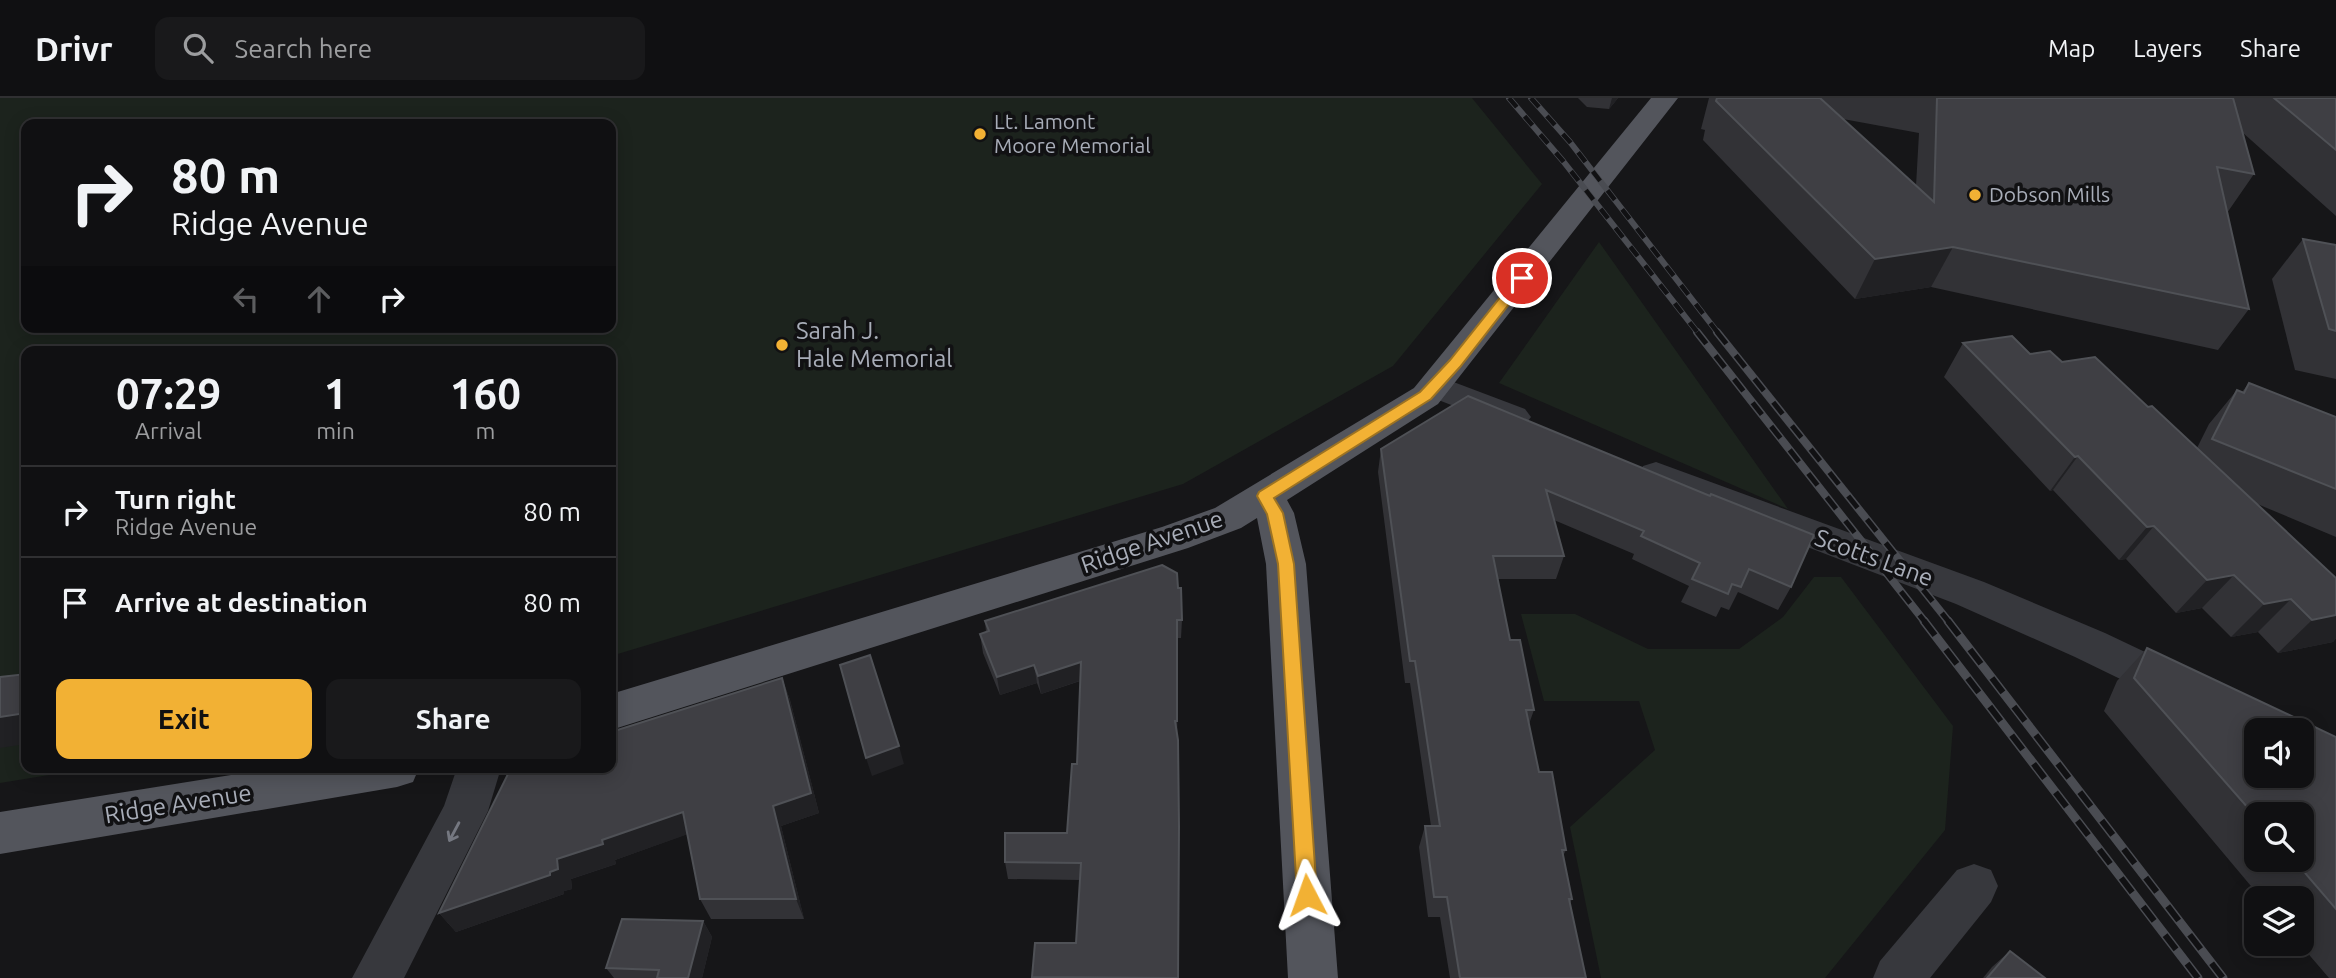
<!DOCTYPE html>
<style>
:root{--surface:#101012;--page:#19191b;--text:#f1f3f6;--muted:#9c9d9f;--line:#303032;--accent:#f2b134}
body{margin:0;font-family:Ubuntu,sans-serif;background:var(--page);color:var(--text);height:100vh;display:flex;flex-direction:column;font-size:26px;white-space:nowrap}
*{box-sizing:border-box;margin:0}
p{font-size:23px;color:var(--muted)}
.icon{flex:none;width:38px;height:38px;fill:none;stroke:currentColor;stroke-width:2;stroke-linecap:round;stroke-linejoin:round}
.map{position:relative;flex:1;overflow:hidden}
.details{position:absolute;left:21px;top:248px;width:595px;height:427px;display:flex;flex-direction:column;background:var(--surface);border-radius:14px;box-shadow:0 4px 18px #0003,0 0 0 2px var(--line)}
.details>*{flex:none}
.banner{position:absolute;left:21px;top:21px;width:595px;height:214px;border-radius:14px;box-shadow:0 4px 18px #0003,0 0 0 2px var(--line);background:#101012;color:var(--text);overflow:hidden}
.fabs{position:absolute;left:2244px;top:620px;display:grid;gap:14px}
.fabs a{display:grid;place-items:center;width:70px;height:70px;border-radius:14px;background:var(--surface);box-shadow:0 4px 18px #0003,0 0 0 2px var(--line);font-size:35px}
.pin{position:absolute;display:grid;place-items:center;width:60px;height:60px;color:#fff;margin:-30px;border:4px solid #fff;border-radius:50%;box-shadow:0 2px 7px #0007}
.me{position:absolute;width:77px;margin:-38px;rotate:356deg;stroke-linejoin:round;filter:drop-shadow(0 0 5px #0008)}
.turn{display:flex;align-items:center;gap:24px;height:147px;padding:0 35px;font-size:32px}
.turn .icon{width:91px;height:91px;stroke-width:2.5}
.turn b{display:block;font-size:49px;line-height:60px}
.lanes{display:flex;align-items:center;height:66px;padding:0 35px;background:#0003;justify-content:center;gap:35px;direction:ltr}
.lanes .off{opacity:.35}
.eta{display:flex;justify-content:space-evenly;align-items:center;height:119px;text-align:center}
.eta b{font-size:42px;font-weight:600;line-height:49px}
.primary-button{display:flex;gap:14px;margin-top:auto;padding:14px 35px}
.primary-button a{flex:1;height:80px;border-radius:14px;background:var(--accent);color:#111;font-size:28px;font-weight:600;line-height:80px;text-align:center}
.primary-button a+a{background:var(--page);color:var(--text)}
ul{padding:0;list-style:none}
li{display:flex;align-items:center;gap:21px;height:91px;padding:0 35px;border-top:2px solid var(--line)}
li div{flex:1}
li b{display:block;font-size:26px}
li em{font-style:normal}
header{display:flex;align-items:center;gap:42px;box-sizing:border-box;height:98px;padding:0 35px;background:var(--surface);border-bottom:2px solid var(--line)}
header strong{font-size:33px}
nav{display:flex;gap:38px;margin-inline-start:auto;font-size:24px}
.search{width:490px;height:63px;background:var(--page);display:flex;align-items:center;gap:18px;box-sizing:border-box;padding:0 24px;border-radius:14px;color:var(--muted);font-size:26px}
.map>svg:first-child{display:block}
.green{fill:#1c231d;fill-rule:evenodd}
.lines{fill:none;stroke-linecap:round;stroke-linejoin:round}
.minor{fill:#37383d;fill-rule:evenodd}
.major{fill:#53555c;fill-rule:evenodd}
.rail-far2-casing{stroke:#4a4c52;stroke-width:6}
.rail-far1-casing{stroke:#4a4c52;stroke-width:8}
.rail-casing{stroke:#4a4c52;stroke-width:9}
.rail-far2{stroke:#111113;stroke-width:4.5;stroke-dasharray:12;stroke-linecap:butt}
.rail-far1{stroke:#111113;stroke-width:5;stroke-dasharray:15;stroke-linecap:butt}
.rail{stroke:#111113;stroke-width:6;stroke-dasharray:18;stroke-linecap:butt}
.wall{fill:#323236;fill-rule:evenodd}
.shaded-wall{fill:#212124}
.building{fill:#3f3f44;stroke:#4f5156;stroke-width:2;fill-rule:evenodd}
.oneway{stroke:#757881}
.route{fill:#f2b134;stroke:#9d7322;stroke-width:2}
.poi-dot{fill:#f2b134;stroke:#111113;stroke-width:2.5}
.labels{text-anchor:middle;stroke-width:7;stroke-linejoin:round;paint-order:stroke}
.far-poi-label{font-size:21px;fill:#a8adb8;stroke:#111113;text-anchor:start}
.poi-label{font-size:24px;fill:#a8adb8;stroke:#111113;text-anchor:start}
.street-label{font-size:24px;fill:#a8adb8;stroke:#111113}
</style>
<header>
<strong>Drivr</strong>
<div class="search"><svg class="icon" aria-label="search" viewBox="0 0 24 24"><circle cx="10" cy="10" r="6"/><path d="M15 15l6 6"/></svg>Search here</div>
<nav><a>Map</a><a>Layers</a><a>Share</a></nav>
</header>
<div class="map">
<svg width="2336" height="880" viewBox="0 0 2336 880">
<rect width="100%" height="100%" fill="#161618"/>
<g class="green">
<path d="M 0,0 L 1472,0 L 1542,86 L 1393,268 L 1183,386 L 611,558 L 611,254 L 26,254 L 26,670 L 92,670 L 0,685 ZM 26,26 L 611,26 L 611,229 L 26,229 Z"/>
<path d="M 1599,144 L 1788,411 L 1499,285 Z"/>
<path d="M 1814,479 L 1841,479 L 1953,628 L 1945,732 L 1825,880 L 1601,880 L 1570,729 L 1655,652 L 1639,603 L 1544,603 L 1521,516 L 1575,516 L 1648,551 L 1739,551 L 1783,519 Z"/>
</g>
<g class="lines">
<g class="minor">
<path d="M 1435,277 L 1525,311 L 1531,319 L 1525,327 L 1513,331 L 1423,296 L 1418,288 L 1423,280 Z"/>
<path d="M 1656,364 L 1984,484 L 2105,535 L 2282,619 L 2289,632 L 2256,632 L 2256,646 L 2252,645 L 2075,559 L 1956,506 L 1643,386 L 1638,377 L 1643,368 Z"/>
<path d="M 457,670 L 501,670 L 488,713 L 404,880 L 352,880 L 444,708 Z"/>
<path d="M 1974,766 L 1991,772 L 1998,788 L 1991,804 L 1930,880 L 1873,880 L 1880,863 L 1957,772 Z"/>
</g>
<g class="major">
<path d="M 1651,0 L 1678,0 L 1438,306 L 1287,402 L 1294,415 L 1306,466 L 1338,880 L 1288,880 L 1266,466 L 1257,420 L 1241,430 L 1188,450 L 611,632 L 611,596 L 1162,429 L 1215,410 L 1414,290 Z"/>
<path d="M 275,670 L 419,670 L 413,684 L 397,689 L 0,756 L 0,714 Z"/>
</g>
<g class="rail-far2-casing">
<g id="rail-far2">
<path d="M 1509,0 L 1563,63 L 1698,235"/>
<path d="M 1531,0 L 1570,44 L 1718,235"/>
</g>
</g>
<g class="rail-far1-casing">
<g id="rail-far1">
<path d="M 1697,234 L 1925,524"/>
<path d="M 1717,234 L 1949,524"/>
</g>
</g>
<g class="rail-casing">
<g id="rail">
<path d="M 1924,523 L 2198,880"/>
<path d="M 1948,523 L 2223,880"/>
</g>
</g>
<use href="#rail-far2" class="rail-far2"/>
<use href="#rail-far1" class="rail-far1"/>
<use href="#rail" class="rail"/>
</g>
<g class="wall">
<path d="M 1578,0 L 1618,0 L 1609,11 L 1587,9 Z"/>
<path d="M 1709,0 L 2336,0 L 2336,118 L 2242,34 L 2254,76 L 2227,115 L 2249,211 L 2218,252 L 1931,189 L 1855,201 L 1703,42 L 1705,32 L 1701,31 ZM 1843,21 L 1919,35 L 1916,88 Z"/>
<path d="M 2303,141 L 2336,147 L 2336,281 L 2295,272 L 2272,181 Z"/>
<path d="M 1963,245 L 2030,256 L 2062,264 L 2148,309 L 2197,350 L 2209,326 L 2237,292 L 2242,294 L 2249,285 L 2336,319 L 2336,439 L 2255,405 L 2336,480 L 2336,540 L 2333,544 L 2278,555 L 2258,534 L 2231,539 L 2202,510 L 2176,515 L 2126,461 L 2119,462 L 2053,392 L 2050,393 L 1944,279 Z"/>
<path d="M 1468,298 L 1791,489 L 1778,512 L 1738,494 L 1729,512 L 1721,509 L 1716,519 L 1681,504 L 1689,488 L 1632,461 L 1634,456 L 1554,422 L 1564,458 L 1556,481 L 1498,481 L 1510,542 L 1534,612 L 1529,626 L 1539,674 L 1566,752 L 1563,758 L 1572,801 L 1570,805 L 1586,880 L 1450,880 L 1440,819 L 1428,819 L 1419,749 L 1425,728 L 1431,728 L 1410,585 L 1405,585 L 1378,374 L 1381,351 Z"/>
<path d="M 1182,522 L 1181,540 L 1177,540 L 1178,880 L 1032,880 L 1035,845 L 1076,845 L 1080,782 L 1008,781 L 1005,764 L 1067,735 L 1077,666 L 1080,583 L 1041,596 L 1037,585 L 1000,597 L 983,555 L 980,536 L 986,534 L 985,523 Z"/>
<path d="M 2147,550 L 2336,639 L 2336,880 L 2329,880 L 2299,845 L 2301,845 L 2301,800 L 2261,800 L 2104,613 L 2117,583 ZM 2256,716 L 2301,761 L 2256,761 Z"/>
<path d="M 782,580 L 790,602 L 819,715 L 781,728 L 804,821 L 711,821 L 700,801 L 687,736 L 615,762 L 616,766 L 571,781 L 572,791 L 564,793 L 564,796 L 456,834 L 439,815 Z"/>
<path d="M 703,823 L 712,839 L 702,880 L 614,880 L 606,870 Z"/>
<path d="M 2010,853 L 2045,880 L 1983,880 L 1992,869 Z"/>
</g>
<g class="shaded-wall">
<path d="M 1612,0 L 1618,0 L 1609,11 Z"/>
<path d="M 1953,149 L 1931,189 L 1855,201 L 1875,161 Z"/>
<path d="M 2078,358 L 2053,392 L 2050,393 L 2075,359 Z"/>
<path d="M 2154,428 L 2126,461 L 2119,462 L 2147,429 Z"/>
<path d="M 2234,477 L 2202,510 L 2176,515 L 2207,482 Z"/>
<path d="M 2291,501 L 2258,534 L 2231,539 L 2264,506 Z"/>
<path d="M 2336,517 L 2336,540 L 2333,544 L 2278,555 L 2312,522 Z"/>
<path d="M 1081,564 L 1082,582 L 1041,596 L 1038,578 Z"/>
<path d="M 1034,567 L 1037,585 L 1000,597 L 997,579 Z"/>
<path d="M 782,580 L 790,602 L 819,715 L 781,728 L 804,821 L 796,801 L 773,708 Z"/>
<path d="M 26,615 L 26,646 L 0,650 L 0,619 Z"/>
<path d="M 899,648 L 904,666 L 872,678 L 866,660 Z"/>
<path d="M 683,714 L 694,734 L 615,762 L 616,766 L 571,781 L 572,791 L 564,793 L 564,796 L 456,834 L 439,815 L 550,774 L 557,761 L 602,742 Z"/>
<path d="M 703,823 L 712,839 L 702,880 L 688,880 Z"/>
</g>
<g class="building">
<path d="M 1717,0 L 1820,0 L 1934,104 L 1937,0 L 2233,0 L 2254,76 L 2217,69 L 2249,211 L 1953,149 L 1875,161 L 1716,3 Z"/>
<path d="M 2274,0 L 2336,0 L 2336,52 Z"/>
<path d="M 2303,141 L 2336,147 L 2336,233 L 2329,231 Z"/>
<path d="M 2012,238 L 2030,256 L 2050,253 L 2062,264 L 2095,259 L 2148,309 L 2152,308 L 2336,480 L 2336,517 L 2312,522 L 2291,501 L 2264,506 L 2234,477 L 2207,482 L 2154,428 L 2147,429 L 2078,358 L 2075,359 L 1963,245 Z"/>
<path d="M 2249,285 L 2336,319 L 2336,391 L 2212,341 L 2237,292 L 2244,295 Z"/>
<path d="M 1468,298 L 1710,398 L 1711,396 L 1814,437 L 1791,489 L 1749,471 L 1741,489 L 1732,486 L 1728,496 L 1692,481 L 1700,465 L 1641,438 L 1644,433 L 1546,392 L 1564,458 L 1493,458 L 1510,542 L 1520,542 L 1534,612 L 1526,612 L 1539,674 L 1552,674 L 1566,752 L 1562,752 L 1572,801 L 1569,801 L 1586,880 L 1460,880 L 1447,799 L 1434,799 L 1425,728 L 1440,728 L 1415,563 L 1410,563 L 1381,351 Z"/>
<path d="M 1162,467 L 1177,475 L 1178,490 L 1181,490 L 1182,522 L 1177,522 L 1177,623 L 1175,623 L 1178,642 L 1179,728 L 1178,880 L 1032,879 L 1035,845 L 1076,845 L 1081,765 L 1005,764 L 1005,735 L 1067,735 L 1072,666 L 1077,666 L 1081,564 L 1038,578 L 1034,567 L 997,579 L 980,536 L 989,533 L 985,523 Z"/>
<path d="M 2147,550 L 2336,639 L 2336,811 L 2293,761 L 2301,761 L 2301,716 L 2256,716 L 2256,719 L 2134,580 ZM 2256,632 L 2301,632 L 2301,677 L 2256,677 Z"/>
<path d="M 870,557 L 899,648 L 866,660 L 840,567 Z"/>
<path d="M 26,576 L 26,615 L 0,619 L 0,579 Z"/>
<path d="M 782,580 L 811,695 L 773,708 L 796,801 L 700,801 L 683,714 L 602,742 L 603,746 L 557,761 L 558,771 L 550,774 L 550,777 L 439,815 L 511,670 L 611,670 L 611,634 Z"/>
<path d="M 622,821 L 703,823 L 688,880 L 657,880 L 659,872 L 606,870 Z"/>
<path d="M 2010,853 L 2045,880 L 1987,880 Z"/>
</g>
<defs><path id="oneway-shaft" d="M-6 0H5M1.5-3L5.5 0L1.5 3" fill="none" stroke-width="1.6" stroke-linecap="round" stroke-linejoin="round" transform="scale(1.75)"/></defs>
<use class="oneway" href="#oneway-shaft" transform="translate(454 734) rotate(118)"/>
<path class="route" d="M 1522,176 L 1529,180 L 1527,183 L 1460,269 L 1431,301 L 1274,400 L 1283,415 L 1294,466 L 1317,797 L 1314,804 L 1307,807 L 1300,804 L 1297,797 L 1278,466 L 1267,416 L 1257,398 L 1259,394 L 1420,294 L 1450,262 L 1518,177 Z"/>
<g class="poi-dot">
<circle cx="980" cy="36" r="7"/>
<circle cx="1975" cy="97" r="7"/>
<circle cx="782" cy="247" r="7"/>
</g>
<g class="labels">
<g class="far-poi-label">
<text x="994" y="31">Lt. Lamont<tspan x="994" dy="24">Moore Memorial</tspan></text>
<text x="1989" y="104">Dobson Mills</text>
</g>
<g class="poi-label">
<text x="796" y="241">Sarah J.<tspan x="796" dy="28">Hale Memorial</tspan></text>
</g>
<g class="street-label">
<text transform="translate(1152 444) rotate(-19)" y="8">Ridge Avenue</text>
<text transform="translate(1874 460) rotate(20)" y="8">Scotts Lane</text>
<text transform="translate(178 706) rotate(-9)" y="8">Ridge Avenue</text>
</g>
</g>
</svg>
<div class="fabs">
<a><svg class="icon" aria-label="sound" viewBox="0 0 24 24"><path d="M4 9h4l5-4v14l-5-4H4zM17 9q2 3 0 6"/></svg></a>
<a><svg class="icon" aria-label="search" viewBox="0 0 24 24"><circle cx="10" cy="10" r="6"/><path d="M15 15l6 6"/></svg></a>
<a><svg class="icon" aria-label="layers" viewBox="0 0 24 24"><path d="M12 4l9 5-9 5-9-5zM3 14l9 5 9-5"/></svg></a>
</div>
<div class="pin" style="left:1522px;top:180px;background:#d93025"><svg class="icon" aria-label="arrive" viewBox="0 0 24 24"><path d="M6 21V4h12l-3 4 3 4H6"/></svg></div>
<svg class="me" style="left:1307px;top:797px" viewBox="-20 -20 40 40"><path d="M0-17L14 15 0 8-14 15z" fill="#f2b134" stroke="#fff" stroke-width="4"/></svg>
<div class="banner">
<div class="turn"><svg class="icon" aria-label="right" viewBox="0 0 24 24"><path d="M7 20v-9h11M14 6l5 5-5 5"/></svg><div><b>80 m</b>Ridge Avenue</div></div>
<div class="lanes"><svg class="icon off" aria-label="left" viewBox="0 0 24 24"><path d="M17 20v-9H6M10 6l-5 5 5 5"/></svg><svg class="icon off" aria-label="ahead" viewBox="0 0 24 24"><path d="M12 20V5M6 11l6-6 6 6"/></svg><svg class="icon" aria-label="right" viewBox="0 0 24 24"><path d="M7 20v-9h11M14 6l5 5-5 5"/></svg></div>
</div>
<section class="details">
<div class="eta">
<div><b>07:29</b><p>Arrival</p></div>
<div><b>1</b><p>min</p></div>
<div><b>160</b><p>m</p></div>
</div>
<ul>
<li><svg class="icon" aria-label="right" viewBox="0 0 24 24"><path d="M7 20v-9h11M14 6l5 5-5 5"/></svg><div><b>Turn right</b><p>Ridge Avenue</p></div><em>80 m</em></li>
<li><svg class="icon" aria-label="arrive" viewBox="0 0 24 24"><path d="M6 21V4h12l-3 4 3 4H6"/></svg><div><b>Arrive at destination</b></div><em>80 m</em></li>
</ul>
<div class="primary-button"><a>Exit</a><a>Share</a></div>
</section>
</div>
